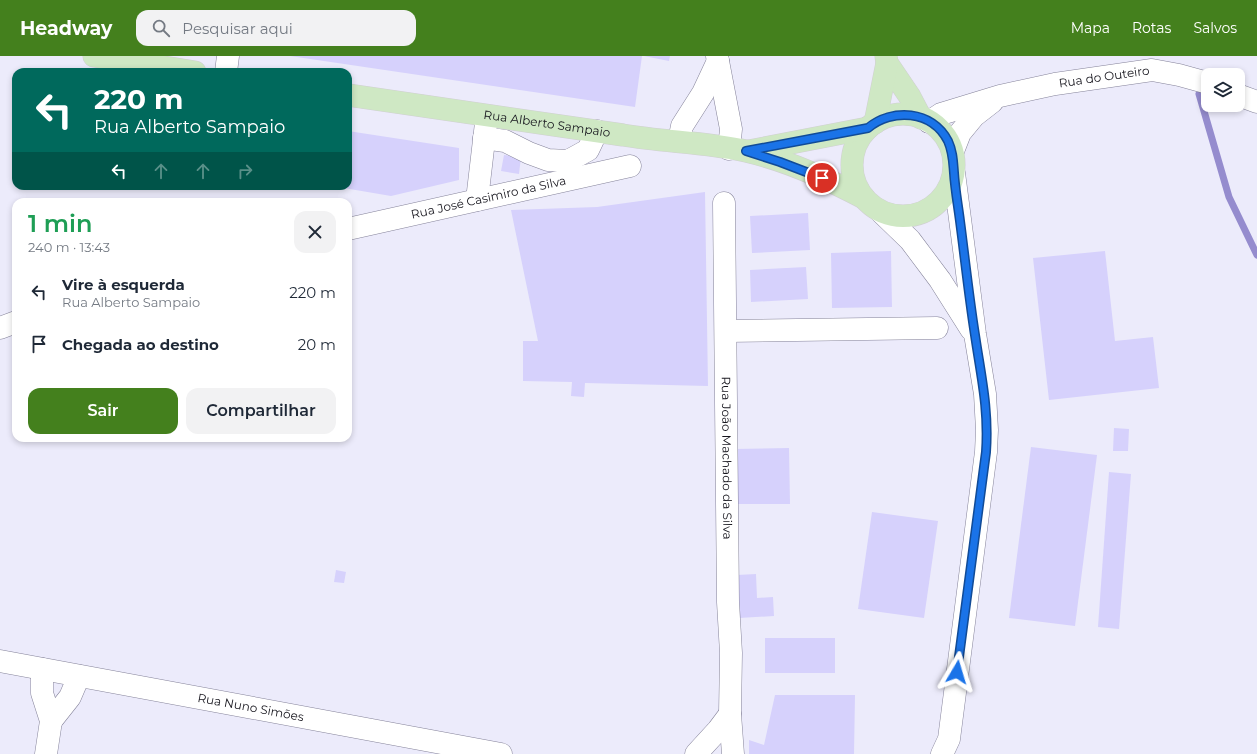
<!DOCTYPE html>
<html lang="pt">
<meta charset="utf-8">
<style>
:root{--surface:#fff;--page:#f2f2f3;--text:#1f2937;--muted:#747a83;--accent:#44801d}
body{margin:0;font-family:Montserrat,sans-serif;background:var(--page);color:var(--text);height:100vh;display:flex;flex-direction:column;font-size:15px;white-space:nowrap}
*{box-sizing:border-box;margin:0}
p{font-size:13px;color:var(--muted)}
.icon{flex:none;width:22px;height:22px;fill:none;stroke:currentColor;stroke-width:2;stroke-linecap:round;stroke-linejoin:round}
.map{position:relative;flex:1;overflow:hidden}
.side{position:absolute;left:12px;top:142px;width:340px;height:244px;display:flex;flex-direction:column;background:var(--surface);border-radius:12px;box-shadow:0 2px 6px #0003}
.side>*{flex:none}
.banner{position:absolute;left:12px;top:12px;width:340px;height:122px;border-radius:12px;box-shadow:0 2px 6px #0003;background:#00695c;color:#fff;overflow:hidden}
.fabs{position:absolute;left:1201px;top:12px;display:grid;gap:8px}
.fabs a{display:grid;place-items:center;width:44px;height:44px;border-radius:8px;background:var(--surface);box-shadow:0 2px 6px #0003;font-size:20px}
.pin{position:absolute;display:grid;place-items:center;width:34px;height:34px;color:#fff;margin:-17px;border:2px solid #fff;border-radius:50%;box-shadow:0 1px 4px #0007}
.me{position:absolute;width:44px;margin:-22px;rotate:7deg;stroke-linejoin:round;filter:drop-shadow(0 0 3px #0008)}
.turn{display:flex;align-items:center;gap:14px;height:84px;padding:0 16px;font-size:18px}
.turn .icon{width:52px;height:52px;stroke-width:2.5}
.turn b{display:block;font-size:28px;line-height:34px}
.lanes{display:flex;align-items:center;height:38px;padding:0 16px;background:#0003;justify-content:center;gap:20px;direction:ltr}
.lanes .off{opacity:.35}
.round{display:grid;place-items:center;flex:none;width:42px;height:42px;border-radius:12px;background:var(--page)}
.summary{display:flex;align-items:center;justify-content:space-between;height:68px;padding:0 16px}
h1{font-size:24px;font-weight:600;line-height:30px;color:#1e9e55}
.cta{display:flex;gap:8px;margin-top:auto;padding:8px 16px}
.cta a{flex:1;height:46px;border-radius:12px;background:var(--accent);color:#fff;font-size:16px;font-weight:600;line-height:46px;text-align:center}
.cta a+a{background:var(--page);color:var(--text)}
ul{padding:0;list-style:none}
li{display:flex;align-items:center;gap:12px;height:52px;padding:0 16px}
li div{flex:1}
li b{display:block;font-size:15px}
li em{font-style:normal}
header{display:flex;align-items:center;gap:24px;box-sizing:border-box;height:56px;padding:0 20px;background:var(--accent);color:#fff}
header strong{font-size:19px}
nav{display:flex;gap:22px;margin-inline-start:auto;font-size:14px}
.search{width:280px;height:36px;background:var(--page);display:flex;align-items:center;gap:10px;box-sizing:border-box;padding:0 14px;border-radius:12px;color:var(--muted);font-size:15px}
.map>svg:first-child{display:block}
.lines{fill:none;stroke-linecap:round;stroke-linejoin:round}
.stream{stroke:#958cce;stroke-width:7}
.building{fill:#d6d1fc}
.minor-casing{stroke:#85839a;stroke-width:23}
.major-casing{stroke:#d0d0d2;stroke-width:23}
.minor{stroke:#fff;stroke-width:22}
.major{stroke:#cfe8c4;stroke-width:22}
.route-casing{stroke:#114b97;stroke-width:10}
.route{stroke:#1a73e8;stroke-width:7}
.labels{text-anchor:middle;stroke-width:3;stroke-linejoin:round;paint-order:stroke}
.street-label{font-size:12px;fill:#15141c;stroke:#fff}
</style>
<header>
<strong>Headway</strong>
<div class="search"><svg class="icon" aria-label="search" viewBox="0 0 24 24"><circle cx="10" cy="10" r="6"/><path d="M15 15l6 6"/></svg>Pesquisar aqui</div>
<nav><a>Mapa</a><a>Rotas</a><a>Salvos</a></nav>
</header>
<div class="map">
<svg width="1257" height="698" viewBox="0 0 1257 698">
<rect width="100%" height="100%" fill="#ecebfb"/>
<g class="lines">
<path class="stream" d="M 1199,38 L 1229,141 L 1257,199"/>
</g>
<g class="building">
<path d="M 290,0 L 642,0 L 635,51 Z"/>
<path d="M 644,0 L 670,0 L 669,5 Z"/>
<path d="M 348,75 L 459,92 L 459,124 L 391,140 L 338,131 L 348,130 Z"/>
<path d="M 504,99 L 521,101 L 519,118 L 501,115 Z"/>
<path d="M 705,136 L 708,330 L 585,327 L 584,341 L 571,340 L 572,326 L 523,325 L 523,285 L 538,285 L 511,154 L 597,151 Z"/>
<path d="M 808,157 L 810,194 L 752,197 L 750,160 Z"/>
<path d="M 891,195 L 892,251 L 832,252 L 831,197 Z"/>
<path d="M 1105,195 L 1115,285 L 1153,281 L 1159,332 L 1049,344 L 1033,202 Z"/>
<path d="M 806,211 L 808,243 L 751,246 L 750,214 Z"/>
<path d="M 1114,372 L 1129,373 L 1128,395 L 1113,395 Z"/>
<path d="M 1031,391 L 1097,399 L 1075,570 L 1009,562 Z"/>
<path d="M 789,392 L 790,448 L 735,448 L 734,393 Z"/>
<path d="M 1109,416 L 1131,418 L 1119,573 L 1098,571 Z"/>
<path d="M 872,456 L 938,465 L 924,562 L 858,553 Z"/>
<path d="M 336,514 L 346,516 L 344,527 L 334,526 Z"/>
<path d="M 756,518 L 757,542 L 773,541 L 774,560 L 739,562 L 737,519 Z"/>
<rect x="765" y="582" width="70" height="35"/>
<path d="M 775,639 L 855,639 L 854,698 L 749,698 L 749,684 L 764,689 Z"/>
</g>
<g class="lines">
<g class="minor-casing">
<g id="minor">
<path d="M 717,0 L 731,73 L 729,93"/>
<path d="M 226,16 L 228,0"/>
<path d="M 1238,39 L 1257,46"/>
<path id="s1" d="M 929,66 L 941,58 L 1000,40 L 1055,28 L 1152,14 L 1179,19 L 1208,27"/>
<path d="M 484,82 L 505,85 L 529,97 L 548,104 L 568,105 L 588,94 L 597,75"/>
<path d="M 679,85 L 682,70 L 703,37 L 718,5"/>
<path d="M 953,95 L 960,77 L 974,60 L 992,46"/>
<path d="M 477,144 L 486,67"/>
<path id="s2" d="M 724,147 L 728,546 L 731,597 L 730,658 L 733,698"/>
<path d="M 881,156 L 910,184 L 940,224 L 971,273"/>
<path id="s3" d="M 348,173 L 630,110"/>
<path d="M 0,272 L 16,266"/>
<path d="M 726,275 L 937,272"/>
<path id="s4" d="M 0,605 L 501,698"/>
<path d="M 42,613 L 42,637 L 51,665 L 46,698"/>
<path d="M 51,665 L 70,641 L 79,620"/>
<path d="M 696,698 L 718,674 L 730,658"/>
<path d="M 942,698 L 949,683 L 986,396 L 987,374 L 985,338 L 975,278 L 954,117"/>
</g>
</g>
<g class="major-casing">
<g id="major">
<path d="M 94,0 L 195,16"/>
<path d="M 886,0 L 887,7 L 910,41 L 921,62"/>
<path id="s5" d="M 348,39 C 440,53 532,65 623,79 C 664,86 706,86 746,95 C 785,104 828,123 864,142"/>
<circle cx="903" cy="109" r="51"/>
<path d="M 875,67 L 887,7"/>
<path d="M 749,95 L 868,72"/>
</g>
</g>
<use href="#minor" class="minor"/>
<use href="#major" class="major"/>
</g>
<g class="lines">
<g class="route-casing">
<path id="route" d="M 822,122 L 780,106 L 746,95 L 868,72 C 892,52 932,54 948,85 C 953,96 953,105 954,117 C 955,133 958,149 960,165 C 965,203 969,241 975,279 C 981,320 989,353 986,396 L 957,616"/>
</g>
<use href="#route" class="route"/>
</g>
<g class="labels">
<g class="street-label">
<text dy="4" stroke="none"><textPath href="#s1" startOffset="182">Rua do Outeiro</textPath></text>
<text dy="4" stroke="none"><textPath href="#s5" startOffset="201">Rua Alberto Sampaio</textPath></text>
<text dy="4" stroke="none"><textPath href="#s3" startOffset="144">Rua José Casimiro da Silva</textPath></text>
<text dy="4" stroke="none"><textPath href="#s2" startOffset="255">Rua João Machado da Silva</textPath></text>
<text dy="4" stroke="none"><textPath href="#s4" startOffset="255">Rua Nuno Simões</textPath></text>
</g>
</g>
</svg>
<div class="fabs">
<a><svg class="icon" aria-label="layers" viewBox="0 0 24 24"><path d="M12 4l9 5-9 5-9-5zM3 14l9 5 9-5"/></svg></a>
</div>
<div class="pin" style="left:822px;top:122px;background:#d93025"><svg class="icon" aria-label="arrive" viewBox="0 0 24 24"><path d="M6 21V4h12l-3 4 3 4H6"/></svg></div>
<svg class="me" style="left:957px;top:616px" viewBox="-20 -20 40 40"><path d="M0-17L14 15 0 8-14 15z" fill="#1a73e8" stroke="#fff" stroke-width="4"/></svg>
<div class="banner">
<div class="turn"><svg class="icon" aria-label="left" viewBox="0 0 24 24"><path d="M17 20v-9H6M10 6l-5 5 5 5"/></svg><div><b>220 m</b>Rua Alberto Sampaio</div></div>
<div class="lanes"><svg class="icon" aria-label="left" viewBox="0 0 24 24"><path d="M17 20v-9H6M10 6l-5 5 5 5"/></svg><svg class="icon off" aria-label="ahead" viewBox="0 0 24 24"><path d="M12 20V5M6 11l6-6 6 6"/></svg><svg class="icon off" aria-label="ahead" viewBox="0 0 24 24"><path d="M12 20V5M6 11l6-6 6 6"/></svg><svg class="icon off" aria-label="right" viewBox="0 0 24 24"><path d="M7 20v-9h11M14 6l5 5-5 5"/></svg></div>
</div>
<section class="side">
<div class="summary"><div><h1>1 min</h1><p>240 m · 13:43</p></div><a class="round"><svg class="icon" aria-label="close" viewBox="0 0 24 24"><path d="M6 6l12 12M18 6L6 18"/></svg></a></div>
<ul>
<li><svg class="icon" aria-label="left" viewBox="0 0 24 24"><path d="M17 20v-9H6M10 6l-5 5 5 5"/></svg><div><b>Vire à esquerda</b><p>Rua Alberto Sampaio</p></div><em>220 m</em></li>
<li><svg class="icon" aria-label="arrive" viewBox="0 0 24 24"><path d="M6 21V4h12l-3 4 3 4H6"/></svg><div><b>Chegada ao destino</b></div><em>20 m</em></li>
</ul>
<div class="cta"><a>Sair</a><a>Compartilhar</a></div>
</section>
</div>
